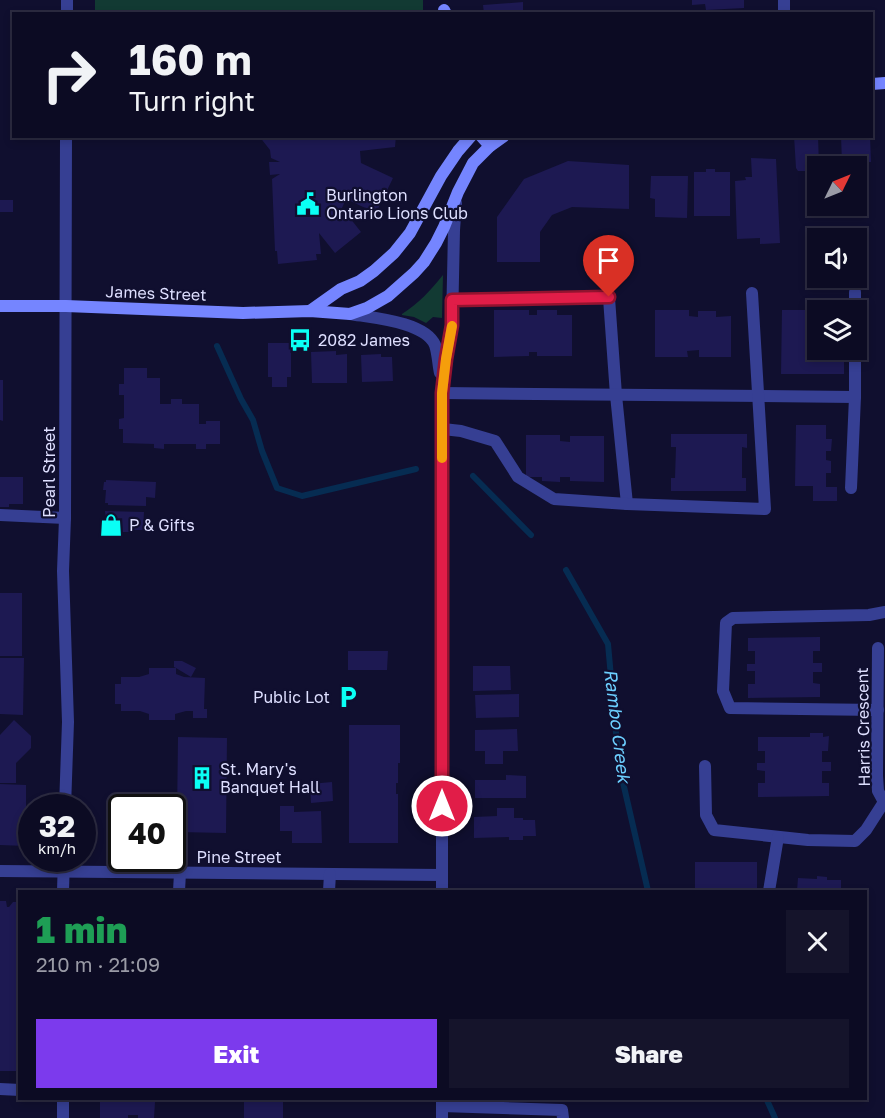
<!DOCTYPE html>
<meta charset="utf-8">
<style>
:root{--surface:#0c0b23;--page:#15142b;--text:#f1f3f6;--muted:#9a9ba6;--line:#2c2b41;--accent:#7c3aed}
body{margin:0;font-family:"Golos Text",sans-serif;background:var(--page);color:var(--text);height:100vh;display:flex;flex-direction:column;font-size:22px;white-space:nowrap}
*{box-sizing:border-box;margin:0}
p{font-size:20px;color:var(--muted)}
.icon{flex:none;width:33px;height:33px;fill:none;stroke:currentColor;stroke-width:2;stroke-linecap:round;stroke-linejoin:round}
.map{position:relative;flex:1;overflow:hidden}
.details{position:absolute;left:18px;top:890px;width:849px;height:210px;display:flex;flex-direction:column;background:var(--surface);border-radius:0px;box-shadow:0 3px 9px #0003,0 0 0 2px var(--line)}
.details>*{flex:none}
.hud{position:absolute;left:12px;top:12px;width:861px;height:126px;border-radius:0px;box-shadow:0 3px 9px #0003,0 0 0 2px var(--line);background:#0c0b23;color:var(--text);overflow:hidden}
.needle{width:39px;rotate:47deg}
.tools{position:absolute;left:807px;top:156px;display:grid;gap:12px}
.tools a{display:grid;place-items:center;width:60px;height:60px;border-radius:0px;background:var(--surface);box-shadow:0 3px 9px #0003,0 0 0 2px var(--line);font-size:30px}
.speed{position:absolute;left:18px;top:794px;display:flex;gap:12px;font-size:30px;font-weight:700;text-align:center}
.speed>*{display:grid;place-content:center;width:78px;height:78px;border-radius:50%;background:var(--surface);box-shadow:0 3px 9px #0003,0 0 0 2px var(--line);line-height:1}
.speed small{font-size:15px;font-weight:400}
.speed .limit{border:3px solid #111;border-radius:9px;background:#fff;color:#111}
.pin{position:absolute;display:grid;place-items:center;width:51px;height:51px;color:#fff;margin:-62px -26px;border-radius:50% 50% 50% 0;rotate:-45deg;box-shadow:0 0 6px #0007}
.pin .icon{rotate:45deg}
.me{position:absolute;width:66px;margin:-33px;rotate:0deg;stroke-linejoin:round;filter:drop-shadow(0 0 4px #0008)}
.turn{display:flex;align-items:center;gap:21px;height:126px;padding:0 18px;font-size:27px}
.turn .icon{width:78px;height:78px;stroke-width:2.5}
.turn b{display:block;font-size:42px;line-height:51px}
.round{display:grid;place-items:center;flex:none;width:63px;height:63px;border-radius:0px;background:var(--page)}
.head{display:flex;align-items:center;justify-content:space-between;height:102px;padding:0 18px}
h1{font-size:36px;font-weight:800;line-height:45px;color:#1e9e55}
.primary-button{display:flex;gap:12px;margin-top:auto;padding:12px 18px}
.primary-button a{flex:1;height:69px;border-radius:0px;background:var(--accent);color:#fff;font-size:24px;font-weight:800;line-height:69px;text-align:center}
.primary-button a+a{background:var(--page);color:var(--text)}
.map>svg:first-child{display:block}
.green{fill:#123a33}
.lines{fill:none;stroke-linecap:round;stroke-linejoin:round}
.stream{stroke:#062c52;stroke-width:6}
.building{fill:#1d1952}
.service{stroke:#363f93;stroke-width:12}
.minor{stroke:#363f93;stroke-width:12}
.tertiary{stroke:#363f93;stroke-width:12}
.secondary{stroke:#7585ff;stroke-width:12}
.route-casing{stroke:#92132f;stroke-width:15}
.route{stroke:#e11d48;stroke-width:10}
.slow{stroke:#f59e0b;stroke-width:10}
.labels{text-anchor:middle;stroke-width:4.5;stroke-linejoin:round;paint-order:stroke}
.poi-label{font-size:16px;fill:#dedfff;stroke:#100f2f;text-anchor:start}
.street-label{font-size:16px;fill:#dedfff;stroke:#100f2f}
.water-label{font-size:18px;font-style:italic;fill:#6ccfff;stroke:#100f2f}
</style>
<div class="map">
<svg width="885" height="1118" viewBox="0 0 885 1118">
<rect width="100%" height="100%" fill="#100f2f"/>
<g class="green">
<rect x="95" y="0" width="328" height="14"/>
<path d="M 443,275 L 442,318 L 433,317 L 426,323 L 414,317 L 402,315 L 402,314 C 418,304 431,290 443,275 Z"/>
</g>
<g class="lines">
<g class="stream">
<path d="M 217,346 L 241,399 L 253,420 L 262,451 L 277,488 L 302,496 L 416,469"/>
<path d="M 473,476 L 531,535"/>
<path d="M 566,570 L 608,644 L 619,765 L 648,891"/>
<path d="M 766,1098 L 775,1118"/>
</g>
</g>
<g class="building">
<path d="M 692,0 L 744,0 L 744,8 L 706,10 L 705,4 L 692,5 Z"/>
<path d="M 523,2 L 523,11 L 535,10 L 535,14 L 484,14 L 483,5 Z"/>
<path d="M 259,136 L 396,136 L 395,147 L 360,151 L 361,163 L 393,178 L 376,213 L 346,199 L 342,208 L 361,232 L 335,253 L 319,233 L 321,254 L 316,254 L 317,260 L 278,264 L 277,251 L 275,251 L 272,179 L 280,174 L 270,175 L 269,162 L 280,162 L 271,158 L 270,150 Z"/>
<path d="M 794,136 L 818,136 L 819,166 L 810,167 L 810,171 L 798,171 L 796,168 Z"/>
<path d="M 841,136 L 870,136 L 871,162 L 867,162 L 867,177 L 856,177 L 856,166 L 848,166 L 848,163 L 842,163 Z"/>
<path d="M 751,158 L 776,159 L 780,243 L 760,244 L 760,238 L 737,239 L 735,181 L 746,180 L 745,177 L 752,177 Z"/>
<path d="M 568,161 L 629,165 L 629,209 L 572,207 L 552,215 L 540,232 L 540,262 L 497,262 L 497,217 L 524,179 Z"/>
<path d="M 706,169 L 715,169 L 715,172 L 730,172 L 730,216 L 694,216 L 694,172 L 706,172 Z"/>
<path d="M 651,176 L 688,176 L 687,218 L 655,217 L 655,199 L 650,198 Z"/>
<rect x="0" y="200" width="13" height="12"/>
<path d="M 494,310 L 529,310 L 529,315 L 537,315 L 537,310 L 557,310 L 557,315 L 572,315 L 572,356 L 537,356 L 537,352 L 529,352 L 529,356 L 494,357 Z"/>
<path d="M 655,310 L 689,310 L 689,316 L 698,317 L 698,311 L 716,311 L 716,317 L 731,316 L 731,357 L 699,357 L 699,350 L 687,351 L 688,357 L 655,357 Z"/>
<path d="M 782,310 L 818,310 L 818,350 L 844,350 L 844,374 L 781,374 Z"/>
<path d="M 268,343 L 291,343 L 291,377 L 287,377 L 287,387 L 272,387 L 272,377 L 268,377 Z"/>
<path d="M 336,351 L 336,355 L 347,354 L 347,383 L 312,383 L 311,352 Z"/>
<path d="M 381,354 L 381,357 L 392,357 L 393,381 L 362,382 L 361,355 Z"/>
<path d="M 124,368 L 147,368 L 147,378 L 160,378 L 160,404 L 171,404 L 171,399 L 182,399 L 182,404 L 199,404 L 199,424 L 206,424 L 206,421 L 220,421 L 220,444 L 206,444 L 206,449 L 196,449 L 196,444 L 164,444 L 164,449 L 154,448 L 154,444 L 123,443 L 123,429 L 119,429 L 119,419 L 124,418 L 124,395 L 119,395 L 119,384 L 124,384 Z"/>
<path d="M 0,380 L 3,380 L 3,421 L 0,420 Z"/>
<path d="M 796,425 L 826,425 L 826,439 L 832,439 L 831,451 L 826,451 L 826,460 L 831,461 L 831,473 L 826,473 L 826,487 L 837,487 L 837,501 L 813,501 L 813,486 L 795,486 Z"/>
<path d="M 671,434 L 747,434 L 747,448 L 742,447 L 742,478 L 746,478 L 746,491 L 671,491 L 671,478 L 675,478 L 676,447 L 671,447 Z"/>
<path d="M 526,435 L 560,435 L 560,441 L 570,442 L 570,436 L 604,436 L 604,482 L 570,481 L 570,477 L 560,477 L 560,482 L 542,481 L 542,477 L 526,477 Z"/>
<path d="M 0,477 L 23,477 L 23,504 L 9,504 L 9,507 L 0,507 Z"/>
<path d="M 106,480 L 156,482 L 155,498 L 146,497 L 146,506 L 108,505 L 108,503 L 105,503 L 106,490 L 103,490 L 104,482 L 106,482 Z"/>
<path d="M 105,511 L 144,512 L 143,530 L 131,530 L 131,532 L 106,532 L 104,526 L 107,526 Z"/>
<rect x="0" y="593" width="22" height="63"/>
<path d="M 820,637 L 820,651 L 813,651 L 813,663 L 822,663 L 822,672 L 813,672 L 813,683 L 820,684 L 820,697 L 748,698 L 748,684 L 755,684 L 755,671 L 747,671 L 747,664 L 755,664 L 755,651 L 748,651 L 748,638 Z"/>
<path d="M 348,651 L 388,651 L 387,670 L 348,670 Z"/>
<path d="M 0,658 L 24,658 L 23,715 L 0,714 Z"/>
<path d="M 174,661 L 182,661 L 196,668 L 191,677 L 176,668 L 176,674 L 184,677 L 205,678 L 204,709 L 207,709 L 207,718 L 193,718 L 193,711 L 186,711 L 175,714 L 175,720 L 149,720 L 149,714 L 140,711 L 121,711 L 121,704 L 115,704 L 115,684 L 121,684 L 121,677 L 139,677 L 149,674 L 149,668 L 176,668 L 174,667 Z"/>
<path d="M 473,666 L 510,666 L 511,690 L 473,691 Z"/>
<path d="M 519,694 L 519,717 L 476,718 L 475,695 Z"/>
<path d="M 14,720 L 31,736 L 31,748 L 16,763 L 16,783 L 0,783 L 0,735 Z"/>
<path d="M 349,725 L 400,725 L 400,763 L 398,763 L 398,783 L 396,783 L 396,794 L 398,794 L 398,843 L 349,843 Z"/>
<path d="M 517,729 L 518,751 L 503,751 L 503,764 L 485,764 L 485,751 L 475,751 L 475,730 Z"/>
<path d="M 810,733 L 823,733 L 823,737 L 829,736 L 828,751 L 822,751 L 822,762 L 831,762 L 831,771 L 822,771 L 822,783 L 829,783 L 829,796 L 758,797 L 758,783 L 765,783 L 765,771 L 757,770 L 757,763 L 765,763 L 765,751 L 758,751 L 758,737 L 810,737 Z"/>
<path d="M 178,737 L 227,738 L 226,833 L 178,832 L 179,818 L 177,818 Z"/>
<path d="M 506,775 L 526,776 L 526,798 L 475,798 L 475,780 L 506,780 Z"/>
<path d="M 332,782 L 333,801 L 311,803 L 310,784 Z"/>
<path d="M 0,784 L 26,785 L 26,846 L 0,845 Z"/>
<path d="M 280,806 L 294,806 L 294,812 L 321,811 L 322,843 L 292,843 L 292,831 L 280,831 Z"/>
<path d="M 497,808 L 514,808 L 514,818 L 523,818 L 523,820 L 535,820 L 536,836 L 523,836 L 523,840 L 509,840 L 509,837 L 474,838 L 474,817 L 497,816 Z"/>
<rect x="695" y="862" width="62" height="29"/>
<path d="M 817,876 L 827,877 L 827,880 L 841,880 L 841,891 L 797,891 L 798,878 L 817,879 Z"/>
<path d="M 0,901 L 6,901 L 7,907 L 9,907 L 13,902 L 20,902 L 20,1071 L 0,1071 Z"/>
<path d="M 100,1098 L 160,1098 L 160,1102 L 155,1102 L 154,1118 L 138,1118 L 138,1115 L 128,1115 L 128,1118 L 100,1118 Z"/>
<rect x="244" y="1098" width="39" height="20"/>
</g>
<g class="lines">
<g class="service">
<path d="M 855,292 L 855,310"/>
<path d="M 452,300 L 609,298 L 616,395 L 627,504"/>
<path d="M 442,393 L 855,397"/>
<path d="M 443,429 L 461,431 L 495,441 L 518,477 L 554,499 L 627,504 L 765,509 L 752,293"/>
<path d="M 851,488 L 855,397 L 855,350"/>
<path d="M 0,515 L 65,518"/>
<path d="M 878,710 L 730,708 L 723,691 L 726,623 L 733,618 L 869,615 L 885,612"/>
<path d="M 705,766 L 706,815 L 714,830 L 808,840 L 855,841 L 866,830 L 884,802"/>
<path d="M 769,891 L 778,837"/>
<path d="M 0,1089 L 20,1090"/>
<path d="M 442,1106 L 562,1110 L 563,1118"/>
</g>
<g class="minor">
<path d="M 784,0 L 784,14"/>
<path d="M 878,648 L 877,776 L 878,791 L 885,804"/>
<path d="M 0,871 L 442,875"/>
<path d="M 179,891 L 180,873"/>
<path d="M 329,891 L 330,874"/>
</g>
<g class="tertiary">
<path d="M 67,14 L 67,0"/>
<path d="M 350,314 C 374,318 425,322 435,345 C 438,354 438,364 440,373"/>
<path d="M 65,807 L 68,722 L 63,571 L 65,518 L 66,136"/>
<path d="M 63,891 L 64,858"/>
<path d="M 442,891 L 442,393 L 446,359 L 452,325 L 454,230 L 456,203"/>
<path d="M 63,1098 L 63,1118"/>
<path d="M 442,1118 L 442,1098"/>
</g>
<g class="secondary">
<path d="M 444,10 L 446,14"/>
<path d="M 872,84 L 885,83"/>
<path d="M 481,136 L 490,146"/>
<path d="M 0,306 L 66,306 L 243,313 L 310,311 L 350,314 L 367,308 L 388,296 L 414,273 L 424,262 L 436,243 L 444,227 L 458,192 L 473,163 L 490,146 L 504,136"/>
<path d="M 310,311 L 341,289 L 360,281 L 374,271 L 394,253 L 410,233 L 441,176 L 458,151 L 471,136"/>
</g>
</g>
<g class="lines">
<g class="route-casing">
<path id="route" d="M 442,806 L 442,393 L 446,359 L 452,325 L 452,300 L 609,297"/>
</g>
<use href="#route" class="route"/>
<path class="slow" d="M 442,458 L 442,393 L 446,359 L 452,326"/>
</g>
<defs>
<g id="civic-bare" transform="scale(1.8)"><path d="M-.6-6.5H3V-4.5H.6V-3L4-1V1h2V6H-6V1h2V-1L-.6-3ZM-1.2 2.5V6h2.4V2.5Z" fill="#0afff5" stroke="#100f2f" stroke-width="2.5" paint-order="stroke"/></g>
<g id="bus-bare" transform="scale(1.8)"><path d="M-5-6H5V4H4V6H2V4H-2V6H-4V4H-5ZM-3.5-4V0h7V-4ZM-3.5 1.2v1.5H-2V1.2ZM2 1.2v1.5H3.5V1.2Z" fill="#0afff5" stroke="#100f2f" stroke-width="2.5" paint-order="stroke"/></g>
<g id="shop-bare" transform="scale(1.8)"><path d="M-5-2.5h2.3a2.7 3.5 0 0 1 5.4 0H5L5.5 6h-11ZM-1.5-2.5h3a1.5 2.3 0 0 0-3 0Z" fill="#0afff5" stroke="#100f2f" stroke-width="2.5" paint-order="stroke"/></g>
<g id="parking-bare" transform="scale(1.8)"><path d="M-3.5-5.5H1a3.5 3.5 0 0 1 0 7H-1V5.5H-3.5ZM-1-3.4V-.6H.8a1.4 1.4 0 0 0 0-2.8Z" fill="#0afff5" stroke="#100f2f" stroke-width="2.5" paint-order="stroke"/></g>
<g id="building-bare" transform="scale(1.8)"><path d="M-4-6H4V6H1V3H-1V6H-4ZM-2.5-4.3h1.7v1.8h-1.7ZM.8-4.3h1.7v1.8H.8ZM-2.5-1h1.7V.8h-1.7ZM.8-1h1.7V.8H.8Z" fill="#0afff5" stroke="#100f2f" stroke-width="2.5" paint-order="stroke"/></g>
</defs>
<g fill-rule="evenodd">
<use href="#civic-bare" x="308" y="204"/>
<use href="#bus-bare" x="300" y="340"/>
<use href="#shop-bare" x="111" y="525"/>
<use href="#parking-bare" x="348" y="697"/>
<use href="#building-bare" x="202" y="778"/>
</g>
<g class="labels">
<g class="poi-label">
<text x="326" y="201">Burlington<tspan x="326" dy="18">Ontario Lions Club</tspan></text>
<text x="318" y="346">2082 James</text>
<text x="129" y="531">P &amp; Gifts</text>
<text x="330" y="703" text-anchor="end">Public Lot</text>
<text x="220" y="775">St. Mary's<tspan x="220" dy="18">Banquet Hall</tspan></text>
</g>
<g class="street-label">
<text transform="translate(156 293) rotate(2)" y="6">James Street</text>
<text transform="translate(49 472) rotate(-90)" y="6">Pearl Street</text>
<text transform="translate(863 727) rotate(-91)" y="6">Harris Crescent</text>
<text x="239" y="863">Pine Street</text>
</g>
<g class="water-label">
<text transform="translate(617 726) rotate(83)" y="6">Rambo Creek</text>
</g>
</g>
</svg>
<div class="tools">
<a><svg class="needle" viewBox="-14 -14 28 28"><path d="M0-13l5 13h-10z" fill="#e53935"/><path d="M0 13l5-13h-10z" fill="#9a9ba6"/></svg></a>
<a><svg class="icon" aria-label="sound" viewBox="0 0 24 24"><path d="M4 9h4l5-4v14l-5-4H4zM17 9q2 3 0 6"/></svg></a>
<a><svg class="icon" aria-label="layers" viewBox="0 0 24 24"><path d="M12 4l9 5-9 5-9-5zM3 14l9 5 9-5"/></svg></a>
</div>
<div class="speed"><div>32<small>km/h</small></div><div class="limit">40</div></div>
<div class="pin" style="left:609px;top:297px;background:#d93025"><svg class="icon" aria-label="arrive" viewBox="0 0 24 24"><path d="M6 21V4h12l-3 4 3 4H6"/></svg></div>
<svg class="me" style="left:442px;top:806px" viewBox="-20 -20 40 40"><circle r="17" fill="#e11d48" stroke="#fff" stroke-width="3"/><path d="M0-11L8 9 0 5-8 9z" fill="#fff"/></svg>
<div class="hud">
<div class="turn"><svg class="icon" aria-label="right" viewBox="0 0 24 24"><path d="M7 20v-9h11M14 6l5 5-5 5"/></svg><div><b>160 m</b>Turn right</div></div>
</div>
<section class="details">
<div class="head"><div><h1>1 min</h1><p>210 m · 21:09</p></div><a class="round"><svg class="icon" aria-label="close" viewBox="0 0 24 24"><path d="M6 6l12 12M18 6L6 18"/></svg></a></div>
<div class="primary-button"><a>Exit</a><a>Share</a></div>
</section>
</div>
